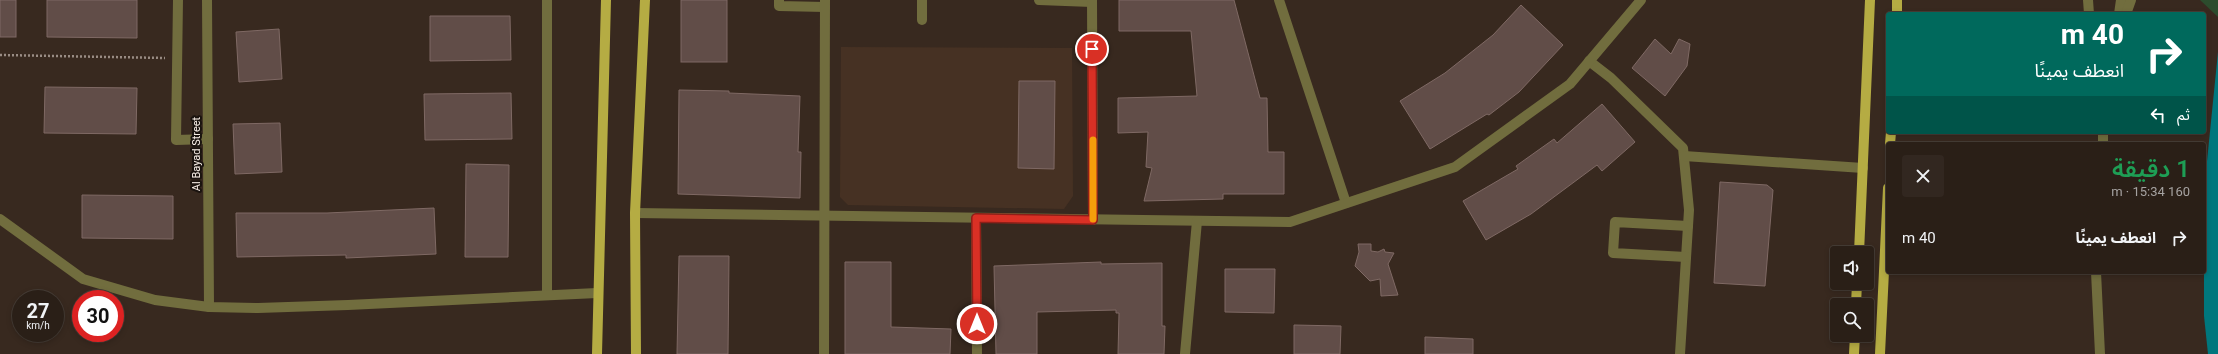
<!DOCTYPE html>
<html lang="ar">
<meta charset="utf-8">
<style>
:root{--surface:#2a1f17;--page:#322720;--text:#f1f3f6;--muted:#a5a2a1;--line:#463d36}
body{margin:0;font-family:Roboto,"Noto Sans Arabic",sans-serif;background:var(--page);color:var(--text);direction:rtl;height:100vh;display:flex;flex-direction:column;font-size:15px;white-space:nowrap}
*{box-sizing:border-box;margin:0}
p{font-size:13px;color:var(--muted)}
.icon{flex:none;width:22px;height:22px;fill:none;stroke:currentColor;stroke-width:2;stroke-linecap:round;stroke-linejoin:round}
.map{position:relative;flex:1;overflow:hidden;direction:ltr}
.panel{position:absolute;left:1886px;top:142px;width:320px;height:132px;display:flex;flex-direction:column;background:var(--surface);border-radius:4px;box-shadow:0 2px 6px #0003,0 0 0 1px var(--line);direction:rtl}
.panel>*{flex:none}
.hud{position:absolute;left:1886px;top:12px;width:320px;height:122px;border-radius:4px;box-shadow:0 2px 6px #0003,0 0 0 1px var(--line);direction:rtl;background:#00695c;color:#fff;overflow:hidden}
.tools{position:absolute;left:1830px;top:246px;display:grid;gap:8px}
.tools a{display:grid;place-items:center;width:44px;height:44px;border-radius:4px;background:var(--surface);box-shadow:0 2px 6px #0003,0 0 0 1px var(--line);font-size:20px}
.speed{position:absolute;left:12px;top:290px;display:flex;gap:8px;font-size:20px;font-weight:700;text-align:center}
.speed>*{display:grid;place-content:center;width:52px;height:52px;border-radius:50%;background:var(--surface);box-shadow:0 2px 6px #0003,0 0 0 1px var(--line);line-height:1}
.speed small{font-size:10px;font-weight:400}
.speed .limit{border:6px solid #d22;background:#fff;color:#111}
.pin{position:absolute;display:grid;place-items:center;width:34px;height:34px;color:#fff;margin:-17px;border:2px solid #fff;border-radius:50%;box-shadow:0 1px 4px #0007}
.me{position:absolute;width:44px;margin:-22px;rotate:0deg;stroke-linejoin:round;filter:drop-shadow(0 0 3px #0008)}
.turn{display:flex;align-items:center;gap:14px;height:84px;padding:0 16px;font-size:18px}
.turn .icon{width:52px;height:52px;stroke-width:2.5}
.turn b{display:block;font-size:28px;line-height:34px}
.then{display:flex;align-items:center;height:38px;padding:0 16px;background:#0003;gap:8px;font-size:15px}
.round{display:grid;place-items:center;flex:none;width:42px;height:42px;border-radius:4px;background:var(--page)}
.summary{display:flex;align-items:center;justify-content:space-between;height:68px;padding:0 16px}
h1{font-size:24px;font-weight:600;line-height:30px;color:#1e9e55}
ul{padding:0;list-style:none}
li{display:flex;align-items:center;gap:12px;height:56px;padding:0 16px}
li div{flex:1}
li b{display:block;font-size:15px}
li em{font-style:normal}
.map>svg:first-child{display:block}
.built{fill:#463123}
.green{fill:#2c4c2d}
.water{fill:#00777d}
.building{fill:#614d48;stroke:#7f6964}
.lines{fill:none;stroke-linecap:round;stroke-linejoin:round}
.path{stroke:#998c84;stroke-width:2.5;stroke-dasharray:2 2;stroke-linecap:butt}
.minor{stroke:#716d3e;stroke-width:10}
.major{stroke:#b5ac43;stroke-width:10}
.route-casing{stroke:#8d1f18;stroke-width:10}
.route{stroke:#d93025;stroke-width:7}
.slow{stroke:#f59e0b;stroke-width:7}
.labels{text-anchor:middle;stroke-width:4;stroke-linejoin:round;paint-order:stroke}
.street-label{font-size:11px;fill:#f9efe8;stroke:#1a130f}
</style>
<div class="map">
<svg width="2218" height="354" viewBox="0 0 2218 354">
<rect width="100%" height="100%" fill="#38291f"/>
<path class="built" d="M 841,47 L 1072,48 L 1073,196 L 1064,209 L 848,205 L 840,197 Z"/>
<path class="green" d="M 2200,0 L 2218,0 L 2218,17 Z"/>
<path class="water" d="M 2218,52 L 2218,354 L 2208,354 L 2204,316 L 2204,191 Z"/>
<g class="building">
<rect x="0" y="0" width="16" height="37"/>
<path d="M 47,0 L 137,0 L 137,38 L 47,37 Z"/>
<rect x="681" y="0" width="46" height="62"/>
<path d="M 1119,0 L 1234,0 L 1260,98 L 1267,98 L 1268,152 L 1284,152 L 1284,194 L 1223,194 L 1223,199 L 1144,201 L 1152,168 L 1146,167 L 1148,132 L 1118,133 L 1118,98 L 1197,96 L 1191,31 L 1119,31 Z"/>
<path d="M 1521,5 L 1563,45 L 1519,92 L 1489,115 L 1487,114 L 1430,149 L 1400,101 L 1445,73 L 1493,35 Z"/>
<path d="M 430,16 L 510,16 L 511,60 L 430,61 Z"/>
<path d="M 279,29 L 282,79 L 239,82 L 236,32 Z"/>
<path d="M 1655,39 L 1671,54 L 1679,39 L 1690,44 L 1687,66 L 1665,96 L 1632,68 Z"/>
<path d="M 1019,81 L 1055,81 L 1054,169 L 1018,168 Z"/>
<path d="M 45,87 L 137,88 L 136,134 L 44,133 Z"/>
<path d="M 679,90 L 729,91 L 729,93 L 800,96 L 798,152 L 801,152 L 800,198 L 678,194 Z"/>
<path d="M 511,93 L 512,139 L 425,140 L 424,94 Z"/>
<path d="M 1602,104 L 1635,142 L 1602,171 L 1597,165 L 1531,214 L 1486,240 L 1463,201 L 1518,169 L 1516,166 L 1554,139 L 1557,143 Z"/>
<path d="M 280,123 L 282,172 L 235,174 L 233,124 Z"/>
<path d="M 466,164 L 509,165 L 508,257 L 465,257 Z"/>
<path d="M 1720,182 L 1767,185 L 1773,190 L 1765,286 L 1714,283 Z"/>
<path d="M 82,195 L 173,196 L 173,239 L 82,238 Z"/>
<path d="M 434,208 L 436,254 L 346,258 L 346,255 L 237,257 L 236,213 L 327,213 Z"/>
<path d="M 1358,244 L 1371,244 L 1371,251 L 1378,252 L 1384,249 L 1385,252 L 1394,253 L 1388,264 L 1398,295 L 1381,296 L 1380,279 L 1370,281 L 1355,266 L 1359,252 Z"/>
<path d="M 679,256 L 729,256 L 728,354 L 677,354 Z"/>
<path d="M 845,262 L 891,262 L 891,327 L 951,329 L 950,354 L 845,354 Z"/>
<path d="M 1101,262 L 1101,264 L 1162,263 L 1162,326 L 1165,326 L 1164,354 L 1118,354 L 1119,313 L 1116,313 L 1116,310 L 1037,312 L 1037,354 L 996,354 L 994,266 Z"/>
<path d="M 1225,269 L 1275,269 L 1274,313 L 1225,312 Z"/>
<path d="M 1294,325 L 1341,326 L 1340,354 L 1294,354 Z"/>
<path d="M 1425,337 L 1473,339 L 1473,354 L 1425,354 Z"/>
</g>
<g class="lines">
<path class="path" d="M 0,55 L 165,58"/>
<g class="minor">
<path d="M 178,0 L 176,140 L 208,139"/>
<path d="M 207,0 L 209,307"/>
<path d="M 547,0 L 547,295"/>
<path d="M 779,0 L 779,6 L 825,7"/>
<path d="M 1039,0 L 1092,2"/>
<path d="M 1092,0 L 1093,220"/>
<path d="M 1279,0 L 1346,203"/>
<path d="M 2088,0 L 2089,14"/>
<path d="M 2119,14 L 2121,0"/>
<path d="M 2126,14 L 2131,0"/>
<path d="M 922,20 L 922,0"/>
<path d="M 1589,61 L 1611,78 L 1683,148 L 1689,210 L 1680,354"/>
<path d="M 2103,144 L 2103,132"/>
<path d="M 1684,156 L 1863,168"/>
<path d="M 635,213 L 1290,222 L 1455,167 L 1570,84 L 1641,0"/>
<path d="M 976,218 L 977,354"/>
<path d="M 0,219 L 83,279 L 155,300 L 209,307 L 258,308 L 348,305 L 597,293"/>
<path d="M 1686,257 L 1613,253 L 1615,222 L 1688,226"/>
<path d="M 2096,272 L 2100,354"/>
<path d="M 824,354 L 825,0"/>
<path d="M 1185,354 L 1197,221"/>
</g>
<g class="major">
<path d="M 1897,14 L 1897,0"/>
<path d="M 1890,144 L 1891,132"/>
<path d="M 1859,253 L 1870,0"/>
<path d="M 1856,305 L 1857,283"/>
<path d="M 597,354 L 606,0"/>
<path d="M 636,354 L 635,213 L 645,0"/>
<path d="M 1854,354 L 1855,335"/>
<path d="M 1880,354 L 1888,188"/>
</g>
</g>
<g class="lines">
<g class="route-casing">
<path id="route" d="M 977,324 L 976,218 L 1093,220 L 1092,49"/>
</g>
<use href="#route" class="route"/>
<path class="slow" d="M 1093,140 L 1093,219"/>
</g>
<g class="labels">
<g class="street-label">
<text transform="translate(196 154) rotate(-90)" y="4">Al Bayad Street</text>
</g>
</g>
</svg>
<div class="tools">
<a><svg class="icon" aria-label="sound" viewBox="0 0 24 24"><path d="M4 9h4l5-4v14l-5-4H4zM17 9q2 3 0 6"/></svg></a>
<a><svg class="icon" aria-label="search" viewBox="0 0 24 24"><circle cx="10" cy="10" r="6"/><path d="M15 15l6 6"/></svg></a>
</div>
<div class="speed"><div>27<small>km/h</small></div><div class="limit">30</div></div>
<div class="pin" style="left:1092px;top:49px;background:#d93025"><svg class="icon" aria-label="arrive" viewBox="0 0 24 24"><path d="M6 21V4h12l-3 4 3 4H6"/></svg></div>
<svg class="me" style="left:977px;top:324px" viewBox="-20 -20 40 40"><circle r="17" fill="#d93025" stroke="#fff" stroke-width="3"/><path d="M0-11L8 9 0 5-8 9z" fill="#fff"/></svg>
<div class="hud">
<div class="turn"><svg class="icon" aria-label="right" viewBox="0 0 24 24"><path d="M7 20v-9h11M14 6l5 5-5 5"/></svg><div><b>40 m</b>انعطف يمينًا</div></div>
<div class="then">ثم<svg class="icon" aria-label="left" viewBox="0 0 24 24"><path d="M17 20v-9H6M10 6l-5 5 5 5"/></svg></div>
</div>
<section class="panel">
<div class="summary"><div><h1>1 دقيقة</h1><p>160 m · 15:34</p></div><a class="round"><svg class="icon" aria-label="close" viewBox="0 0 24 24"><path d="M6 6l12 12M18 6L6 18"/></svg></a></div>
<ul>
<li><svg class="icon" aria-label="right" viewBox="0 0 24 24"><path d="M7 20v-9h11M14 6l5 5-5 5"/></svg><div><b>انعطف يمينًا</b></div><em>40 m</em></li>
</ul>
</section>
</div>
